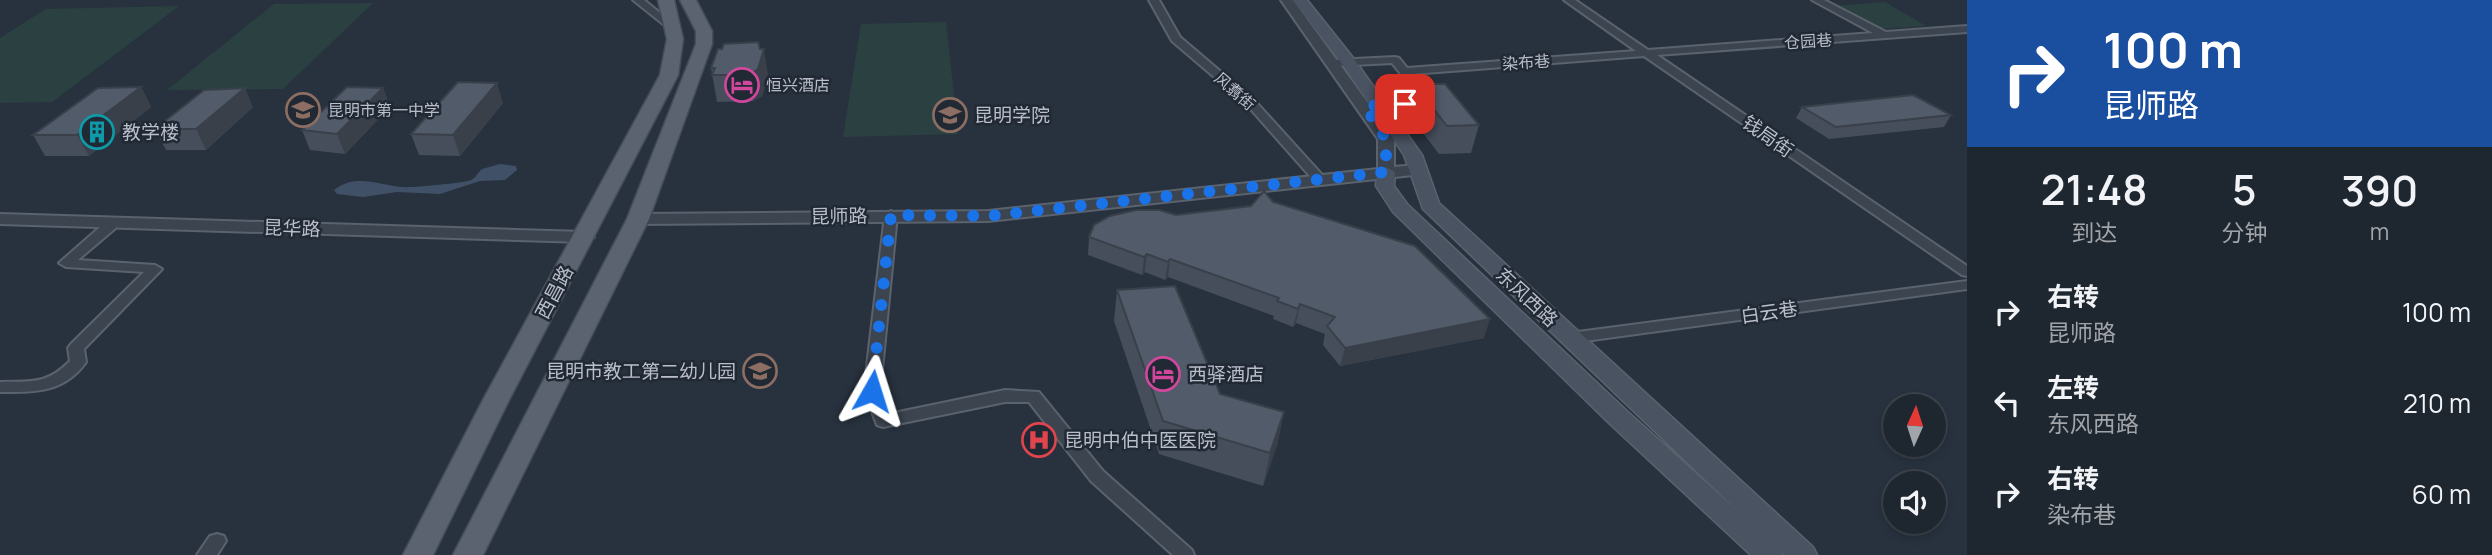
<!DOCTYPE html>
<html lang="zh">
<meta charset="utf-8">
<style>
:root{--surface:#1e262f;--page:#262e37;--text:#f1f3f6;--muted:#a1a5aa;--line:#3c434b}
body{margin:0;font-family:Manrope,"Noto Sans SC",sans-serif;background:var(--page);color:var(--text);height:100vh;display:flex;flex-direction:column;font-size:26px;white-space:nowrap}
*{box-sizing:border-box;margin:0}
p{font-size:23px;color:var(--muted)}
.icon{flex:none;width:38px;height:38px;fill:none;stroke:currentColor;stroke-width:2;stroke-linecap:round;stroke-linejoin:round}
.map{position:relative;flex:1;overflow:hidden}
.panel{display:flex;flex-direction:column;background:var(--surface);width:525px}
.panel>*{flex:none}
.guide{background:#1a4fa0;color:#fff;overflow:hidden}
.needle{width:46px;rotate:3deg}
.controls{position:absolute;left:1883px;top:394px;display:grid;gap:14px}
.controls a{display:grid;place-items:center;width:63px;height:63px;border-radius:50%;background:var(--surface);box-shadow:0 4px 10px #0003,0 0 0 2px var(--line);font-size:35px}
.pin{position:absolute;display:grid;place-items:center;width:60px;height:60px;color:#fff;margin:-30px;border-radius:14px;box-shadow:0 4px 10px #0006}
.me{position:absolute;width:77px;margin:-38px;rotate:6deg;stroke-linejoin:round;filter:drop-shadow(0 0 5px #0008)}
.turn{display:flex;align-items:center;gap:24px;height:147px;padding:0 21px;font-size:32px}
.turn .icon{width:91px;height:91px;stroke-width:2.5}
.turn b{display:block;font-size:49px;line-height:60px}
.eta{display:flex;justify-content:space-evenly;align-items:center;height:119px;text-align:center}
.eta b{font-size:42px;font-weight:600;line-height:49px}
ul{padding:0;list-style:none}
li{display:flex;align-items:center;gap:21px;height:91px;padding:0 21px}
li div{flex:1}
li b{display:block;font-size:26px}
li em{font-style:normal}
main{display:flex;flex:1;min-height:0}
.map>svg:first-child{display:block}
.green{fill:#2b4041}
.water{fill:#3f5067}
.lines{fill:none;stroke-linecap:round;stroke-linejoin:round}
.minor-casing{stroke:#5a626d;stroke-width:4}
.tertiary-casing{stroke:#5a626d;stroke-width:4}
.secondary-casing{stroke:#5a626d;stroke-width:3}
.primary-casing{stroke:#464d58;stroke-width:3}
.minor{fill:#3c444f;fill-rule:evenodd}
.tertiary{fill:#3c444f;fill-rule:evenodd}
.secondary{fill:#4a5362;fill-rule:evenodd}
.primary{fill:#5a636f;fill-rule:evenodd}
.wall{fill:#464e5b}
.shaded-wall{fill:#39404a}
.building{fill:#515b6a;stroke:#39404a;stroke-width:2}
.route{stroke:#1a73e8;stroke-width:12;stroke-dasharray:0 21.6}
.labels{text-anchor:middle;stroke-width:5;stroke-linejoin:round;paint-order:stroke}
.far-street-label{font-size:16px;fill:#b9bfca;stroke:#212934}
.far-poi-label{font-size:16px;fill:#b9bfca;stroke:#212934;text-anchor:start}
.poi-label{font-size:19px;fill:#b9bfca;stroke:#212934;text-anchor:start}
.street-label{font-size:19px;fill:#b9bfca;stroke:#212934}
</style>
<main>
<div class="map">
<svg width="1967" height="555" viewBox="0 0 1967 555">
<rect width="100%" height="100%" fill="#28323f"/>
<g class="green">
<path d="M 1885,2 L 1926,26 L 1877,29 L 1832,6 Z"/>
<path d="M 373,3 L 283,89 L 167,90 L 274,4 Z"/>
<path d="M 179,6 L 52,102 L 0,103 L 0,38 L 46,9 Z"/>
<path d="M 946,22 L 958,134 L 843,137 L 861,24 Z"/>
</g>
<path class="water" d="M 500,164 L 516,166 L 517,170 L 505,180 L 480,181 L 440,194 L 397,192 L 363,197 L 337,194 L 334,190 C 355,173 378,185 402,187 C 410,188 465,183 471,180 C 476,178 477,173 482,169 Z"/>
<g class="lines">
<g class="minor-casing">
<g id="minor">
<path d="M 633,0 L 644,0 L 676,26 L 668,28 Z"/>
<path d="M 1149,0 L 1159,0 L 1180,37 L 1255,101 L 1324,177 L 1326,180 L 1324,183 L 1316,183 L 1247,105 L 1172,41 Z"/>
<path d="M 1564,0 L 1575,0 L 1648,50 L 1873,33 L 1812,0 L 1824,0 L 1886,32 L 1967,26 L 1967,32 L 1657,55 L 1967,266 L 1967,276 L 1962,275 L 1644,56 L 1412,74 L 1434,101 L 1434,105 L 1370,108 L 1366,107 L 1366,103 L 1422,100 L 1392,63 L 1334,66 L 1329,63 L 1334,60 L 1395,57 L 1399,58 L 1407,68 L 1636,51 Z"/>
<path d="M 891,211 L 897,215 L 880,391 L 889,414 L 1005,390 L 1039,392 L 1103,471 L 1192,550 L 1194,555 L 1173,555 L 1091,481 L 1029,402 L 1005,402 L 883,427 L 877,425 L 864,391 L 885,215 Z"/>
<path d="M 113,219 L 118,220 L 120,223 L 118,226 L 78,260 L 155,265 L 162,269 L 84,349 L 86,362 C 64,393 35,392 0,392 L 0,382 C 32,381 46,385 70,361 L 68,348 L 71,344 L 144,272 L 66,267 L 59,263 L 108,220 Z"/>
<path d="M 1967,281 L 1967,289 L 1570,343 L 1562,338 L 1570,333 Z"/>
<path d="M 217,534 L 224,536 L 226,541 L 217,555 L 197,555 L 210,536 Z"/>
</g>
</g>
<g class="tertiary-casing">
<g id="tertiary">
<path d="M 1281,0 L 1293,0 L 1394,139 L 1394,167 L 1416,165 L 1424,170 L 1422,174 L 988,221 L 638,224 L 629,219 L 638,214 L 988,211 L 1378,169 L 1378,139 Z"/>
<path d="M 0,214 L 585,232 L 594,237 L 585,242 L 0,224 Z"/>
</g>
</g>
<g class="secondary-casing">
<path id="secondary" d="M 1293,0 L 1307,0 L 1354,59 L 1422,155 L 1439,203 L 1813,547 L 1817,555 L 1785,555 L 1781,552 L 1783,555 L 1751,555 L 1610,424 L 1393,212 L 1376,186 L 1377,172 L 1386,167 L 1395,172 L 1394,186 L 1407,204 L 1628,412 L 1741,514 L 1423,209 L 1404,155 L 1343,65 Z"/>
</g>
<g class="primary-casing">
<g id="primary">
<path d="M 658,0 L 674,0 L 683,39 L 678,75 L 509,400 L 433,555 L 403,555 L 483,400 L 660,75 L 667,39 Z"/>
<path d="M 680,0 L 696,0 L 712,31 L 712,44 L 649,219 L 483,555 L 453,555 L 627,219 L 696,44 L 696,31 Z"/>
</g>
</g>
<use href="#minor" class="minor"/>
<use href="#tertiary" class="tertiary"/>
<use href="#secondary" class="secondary"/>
<use href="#primary" class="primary"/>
</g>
<g class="wall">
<path d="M 711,68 L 768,75 L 762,96 L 753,101 L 717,102 Z"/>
<path d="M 1414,84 L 1479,125 L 1471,153 L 1439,154 L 1407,112 Z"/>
<path d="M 141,87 L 151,107 L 89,156 L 45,156 L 33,135 Z"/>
<path d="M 383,88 L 390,107 L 345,154 L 310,150 L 302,130 Z"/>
<path d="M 503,103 L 460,156 L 419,155 L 411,134 Z"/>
<path d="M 253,107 L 206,150 L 166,150 L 155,129 Z"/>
<path d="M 1802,107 L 1951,115 L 1944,127 L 1829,139 L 1796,118 Z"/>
<path d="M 1273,202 L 1484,338 L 1340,366 L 1323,345 L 1325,334 L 1296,323 L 1293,327 L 1273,319 L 1274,316 L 1168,277 L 1165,280 L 1145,272 L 1142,275 L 1088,255 L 1089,237 L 1176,215 Z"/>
<path d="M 1117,290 L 1220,394 L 1284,412 L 1277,445 L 1263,486 L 1159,454 L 1114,321 Z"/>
</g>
<g class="shaded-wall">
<path d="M 764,49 L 768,75 L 762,96 L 753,101 L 749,75 Z"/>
<path d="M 497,83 L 503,103 L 460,156 L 453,135 Z"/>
<path d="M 141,87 L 151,107 L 89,156 L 77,135 Z"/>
<path d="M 245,88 L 253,107 L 206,150 L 196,129 Z"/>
<path d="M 383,88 L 390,107 L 345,154 L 337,134 Z"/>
<path d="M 1147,254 L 1145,272 L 1142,275 L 1144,257 Z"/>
<path d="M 1170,259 L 1168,277 L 1165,280 L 1168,262 Z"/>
<path d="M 1300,304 L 1296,323 L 1293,327 L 1298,309 Z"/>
<path d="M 1490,319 L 1484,338 L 1340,366 L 1345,348 Z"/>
<path d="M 1284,412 L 1277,445 L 1263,486 L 1270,453 Z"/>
</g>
<g class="building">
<path d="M 758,42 L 760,49 L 764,49 L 758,69 L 749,75 L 712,75 L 715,68 L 711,68 L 718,49 L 722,49 L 724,44 Z"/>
<path d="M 458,82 L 497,83 L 453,135 L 411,134 Z"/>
<path d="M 1414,84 L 1445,84 L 1479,125 L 1447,126 Z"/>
<path d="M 141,87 L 77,135 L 33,135 L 98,88 Z"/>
<path d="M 347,87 L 383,88 L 337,134 L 302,130 Z"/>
<path d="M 245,88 L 196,129 L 155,129 L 204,90 Z"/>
<path d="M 1913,95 L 1951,115 L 1836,127 L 1802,107 Z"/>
<path d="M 1264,191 L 1273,202 L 1415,246 L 1490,319 L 1345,348 L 1327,326 L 1335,317 L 1300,304 L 1298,309 L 1277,301 L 1279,298 L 1170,259 L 1168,262 L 1147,254 L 1144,257 L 1089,237 L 1094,225 L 1110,216 L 1136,210 L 1159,210 L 1176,215 L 1251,206 Z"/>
<path d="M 1175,286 L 1220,394 L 1284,412 L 1270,453 L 1163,421 L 1117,290 Z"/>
</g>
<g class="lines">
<path class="route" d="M 872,391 L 891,215 L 988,216 L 1386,172 L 1386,139 L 1365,106 L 1405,104"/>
</g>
<defs>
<g id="hotel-ring" transform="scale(1.75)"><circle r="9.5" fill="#212934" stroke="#d1479c" stroke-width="1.5"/><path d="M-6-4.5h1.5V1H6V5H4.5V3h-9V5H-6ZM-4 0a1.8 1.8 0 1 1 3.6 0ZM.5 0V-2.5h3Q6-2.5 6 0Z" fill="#d1479c"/></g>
<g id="school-ring" transform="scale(1.75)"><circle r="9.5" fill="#212934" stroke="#8d6e63" stroke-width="1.5"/><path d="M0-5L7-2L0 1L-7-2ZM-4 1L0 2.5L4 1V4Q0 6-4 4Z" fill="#8d6e63"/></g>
<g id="university-ring" transform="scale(1.75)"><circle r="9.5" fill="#212934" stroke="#8d6e63" stroke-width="1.5"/><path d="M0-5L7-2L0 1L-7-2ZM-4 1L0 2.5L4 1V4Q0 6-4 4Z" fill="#8d6e63"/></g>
<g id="building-ring" transform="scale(1.75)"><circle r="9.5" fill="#212934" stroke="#0f9aa8" stroke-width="1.5"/><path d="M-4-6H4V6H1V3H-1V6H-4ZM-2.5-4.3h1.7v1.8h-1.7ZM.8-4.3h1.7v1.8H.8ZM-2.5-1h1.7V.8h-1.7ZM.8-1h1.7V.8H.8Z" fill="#0f9aa8"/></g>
<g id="hospital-ring" transform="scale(1.75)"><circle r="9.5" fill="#212934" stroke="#e0444e" stroke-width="1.5"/><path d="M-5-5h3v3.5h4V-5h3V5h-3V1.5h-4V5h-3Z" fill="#e0444e"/></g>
</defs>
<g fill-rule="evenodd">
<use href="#hotel-ring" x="742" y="85"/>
<use href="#school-ring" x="303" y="110"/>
<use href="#university-ring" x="950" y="115"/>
<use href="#building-ring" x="97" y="132"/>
<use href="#school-ring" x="760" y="371"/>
<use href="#hotel-ring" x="1163" y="374"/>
<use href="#hospital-ring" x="1039" y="440"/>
</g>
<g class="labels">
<g class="far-street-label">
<text transform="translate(1808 41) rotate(-4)" y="6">仓园巷</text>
<text transform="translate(1526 62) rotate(-4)" y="6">染布巷</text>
<text transform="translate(1235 91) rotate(41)" y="6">风翥街</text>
</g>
<g class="far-poi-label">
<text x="766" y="91">恒兴酒店</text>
<text x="328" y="116">昆明市第一中学</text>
</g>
<g class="poi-label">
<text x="974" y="122">昆明学院</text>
<text x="122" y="139">教学楼</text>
<text x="736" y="378" text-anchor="end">昆明市教工第二幼儿园</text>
<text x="1188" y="381">西驿酒店</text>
<text x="1064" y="447">昆明中伯中医医院</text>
</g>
<g class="street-label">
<text transform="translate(1768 136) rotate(35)" y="7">钱局街</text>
<text transform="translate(839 216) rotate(-1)" y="7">昆师路</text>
<text transform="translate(292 228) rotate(2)" y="7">昆华路</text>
<text transform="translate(554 292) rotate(-62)" y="7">西昌路</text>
<text transform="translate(1527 297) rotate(43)" y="7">东风西路</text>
<text transform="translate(1769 312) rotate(-8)" y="7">白云巷</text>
</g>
</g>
</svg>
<div class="controls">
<a><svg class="needle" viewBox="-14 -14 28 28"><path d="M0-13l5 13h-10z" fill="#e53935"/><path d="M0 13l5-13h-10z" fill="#a1a5aa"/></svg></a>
<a><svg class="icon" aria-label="sound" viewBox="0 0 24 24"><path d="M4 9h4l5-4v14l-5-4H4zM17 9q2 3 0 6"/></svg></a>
</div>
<div class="pin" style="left:1405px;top:104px;background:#d93025"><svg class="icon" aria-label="arrive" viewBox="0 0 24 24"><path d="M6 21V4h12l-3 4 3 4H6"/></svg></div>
<svg class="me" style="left:872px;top:391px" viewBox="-20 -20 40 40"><path d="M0-17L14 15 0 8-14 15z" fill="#1a73e8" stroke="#fff" stroke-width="4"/></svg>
</div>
<section class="panel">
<div class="guide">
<div class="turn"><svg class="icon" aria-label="right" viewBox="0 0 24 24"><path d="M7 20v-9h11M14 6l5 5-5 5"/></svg><div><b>100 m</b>昆师路</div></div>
</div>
<div class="eta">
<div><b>21:48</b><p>到达</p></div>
<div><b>5</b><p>分钟</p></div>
<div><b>390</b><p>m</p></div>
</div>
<ul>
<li><svg class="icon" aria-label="right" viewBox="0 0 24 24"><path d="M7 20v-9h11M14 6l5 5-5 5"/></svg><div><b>右转</b><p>昆师路</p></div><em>100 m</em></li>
<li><svg class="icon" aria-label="left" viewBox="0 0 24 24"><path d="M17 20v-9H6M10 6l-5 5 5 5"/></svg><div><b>左转</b><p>东风西路</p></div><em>210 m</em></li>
<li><svg class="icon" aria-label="right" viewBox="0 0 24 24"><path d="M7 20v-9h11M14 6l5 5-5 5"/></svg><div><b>右转</b><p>染布巷</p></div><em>60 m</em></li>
</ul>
</section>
</main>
